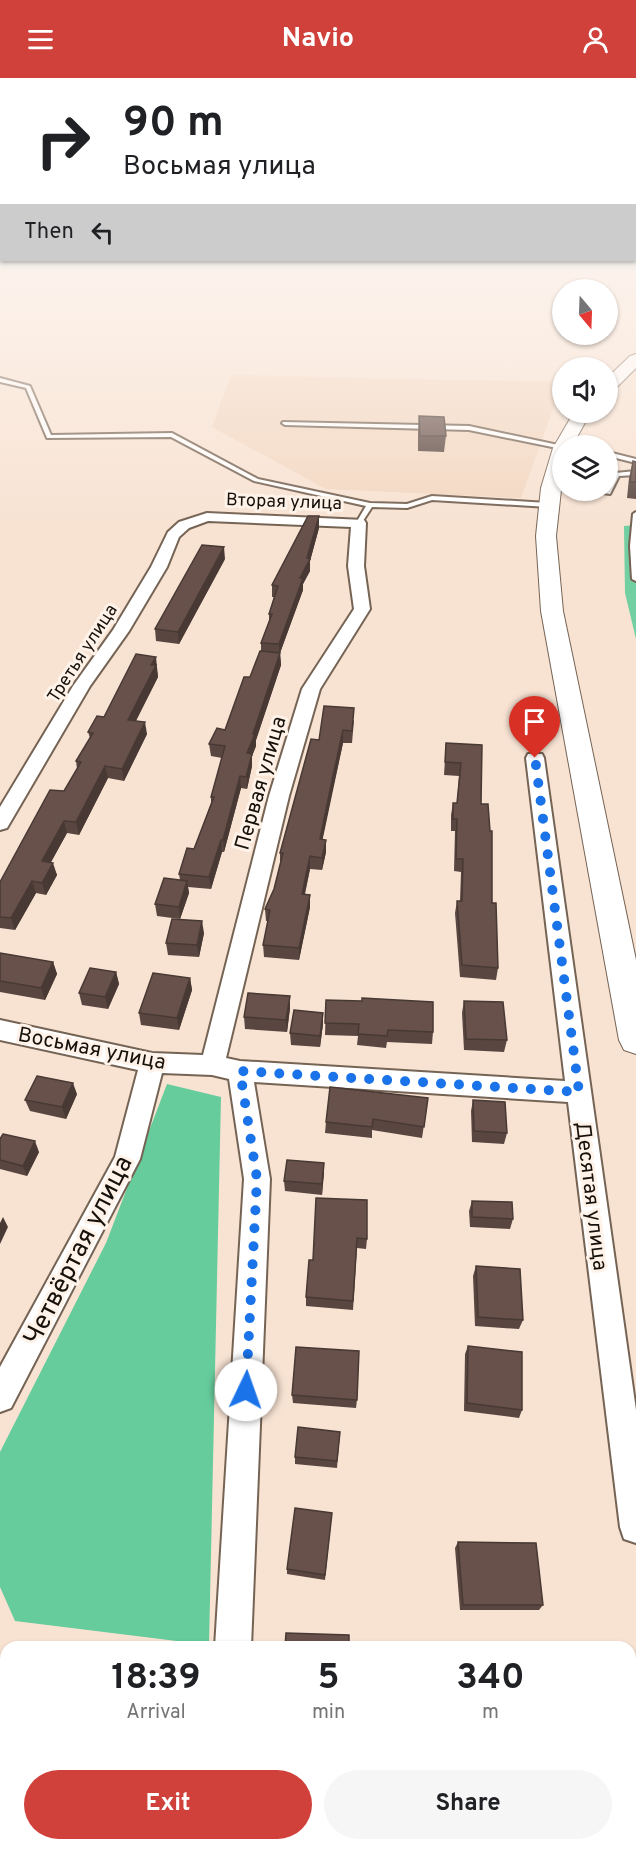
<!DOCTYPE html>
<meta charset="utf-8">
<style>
:root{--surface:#fff;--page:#f6f6f6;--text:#202124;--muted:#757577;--accent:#d0413b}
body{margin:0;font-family:Overpass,sans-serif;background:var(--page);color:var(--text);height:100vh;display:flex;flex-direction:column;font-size:22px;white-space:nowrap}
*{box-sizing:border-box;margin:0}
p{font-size:20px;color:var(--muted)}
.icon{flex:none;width:33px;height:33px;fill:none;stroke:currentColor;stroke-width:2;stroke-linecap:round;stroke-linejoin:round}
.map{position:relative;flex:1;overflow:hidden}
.side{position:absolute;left:0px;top:1563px;width:636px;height:210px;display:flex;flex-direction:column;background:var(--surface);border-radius:18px 18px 0 0;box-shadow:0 2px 4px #0004}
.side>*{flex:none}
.guide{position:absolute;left:0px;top:0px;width:636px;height:183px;box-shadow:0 2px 4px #0004;background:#fff;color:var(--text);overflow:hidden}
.needle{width:39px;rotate:161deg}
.buttons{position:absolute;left:552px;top:201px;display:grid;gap:12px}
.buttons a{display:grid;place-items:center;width:66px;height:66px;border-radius:50%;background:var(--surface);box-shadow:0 2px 4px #0004;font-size:30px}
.pin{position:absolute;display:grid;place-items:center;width:51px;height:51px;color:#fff;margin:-62px -26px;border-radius:50% 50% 50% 0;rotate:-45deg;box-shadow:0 0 6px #0007}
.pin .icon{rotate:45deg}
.me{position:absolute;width:66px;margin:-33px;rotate:3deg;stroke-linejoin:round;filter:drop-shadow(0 0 4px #0008)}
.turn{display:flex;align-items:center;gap:21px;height:126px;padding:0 24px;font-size:27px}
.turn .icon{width:78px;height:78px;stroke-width:2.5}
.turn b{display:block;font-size:42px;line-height:51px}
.then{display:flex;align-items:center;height:57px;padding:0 24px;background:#0003;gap:12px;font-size:22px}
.eta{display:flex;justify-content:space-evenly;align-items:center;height:102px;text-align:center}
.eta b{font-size:36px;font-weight:700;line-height:42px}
.primary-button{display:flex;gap:12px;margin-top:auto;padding:12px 24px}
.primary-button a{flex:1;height:69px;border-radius:36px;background:var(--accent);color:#fff;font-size:24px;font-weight:700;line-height:69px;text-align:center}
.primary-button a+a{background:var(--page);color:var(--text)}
header{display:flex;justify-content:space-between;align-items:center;height:78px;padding:0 24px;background:var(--accent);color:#fff;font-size:27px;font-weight:700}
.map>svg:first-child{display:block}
.built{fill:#f3d8c2}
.green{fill:#71cfa2}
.forest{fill:#66cc9c}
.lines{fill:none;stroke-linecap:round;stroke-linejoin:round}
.lane-casing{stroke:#756354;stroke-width:4}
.street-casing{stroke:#756354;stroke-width:4}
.secondary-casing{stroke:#756354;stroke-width:2}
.lane{fill:#fff;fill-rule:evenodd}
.street{fill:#fff;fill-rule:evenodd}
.secondary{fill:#fff;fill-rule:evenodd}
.wall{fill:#594640}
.shaded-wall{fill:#483934}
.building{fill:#67514a;stroke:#483934;stroke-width:1.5}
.route{stroke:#1a73e8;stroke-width:10;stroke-dasharray:0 18}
.labels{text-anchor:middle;stroke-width:6;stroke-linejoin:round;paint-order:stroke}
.far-street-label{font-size:18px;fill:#17110b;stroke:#fff2e8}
.street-label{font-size:21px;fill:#17110b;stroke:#fff2e8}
.near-street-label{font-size:26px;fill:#17110b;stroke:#fff2e8}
</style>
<header><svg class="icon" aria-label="menu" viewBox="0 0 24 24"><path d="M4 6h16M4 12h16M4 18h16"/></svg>Navio<svg class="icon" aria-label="person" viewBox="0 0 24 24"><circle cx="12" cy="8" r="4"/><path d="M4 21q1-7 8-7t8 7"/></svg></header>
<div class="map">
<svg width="636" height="1773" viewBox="0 0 636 1773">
<rect width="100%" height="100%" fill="#f8e3d3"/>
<path class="built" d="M 231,297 L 562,304 L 562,306 L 521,420 L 326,411 L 212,349 Z"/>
<path class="green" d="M 636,447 L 636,561 L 625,515 L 624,448 Z"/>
<path class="forest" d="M 167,1006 L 221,1019 L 209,1567 L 15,1543 L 0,1509 L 0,1374 L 106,1165 Z"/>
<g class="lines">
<g class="lane-casing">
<g id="lane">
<path d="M 0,300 L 30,308 L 51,357 L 172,355 L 258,401 L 370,425 L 407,426 L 432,418 L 548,425 L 551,427 L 548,429 L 432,422 L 407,430 L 372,429 L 361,446 L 359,447 L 356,445 L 366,428 L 254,403 L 171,359 L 47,360 L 26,310 L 0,304 Z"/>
<path d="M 283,344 L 469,348 L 563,368 L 562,371 L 469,352 L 285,347 L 282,345 Z"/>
<path d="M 608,374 L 636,381 L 636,385 L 608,378 Z"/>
<path d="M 636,393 L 636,397 L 619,398 L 610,416 L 579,412 L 608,412 L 615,395 Z"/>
<path d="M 636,434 L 636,503 L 632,501 L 630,468 L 633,436 Z"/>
</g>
</g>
<g class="street-casing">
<g id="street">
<path d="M 207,435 L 364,442 L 366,445 L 364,488 L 370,531 L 320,611 L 289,718 L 226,980 L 240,983 L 565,1003 L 526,680 L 528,676 L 542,676 L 544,680 L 636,1332 L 636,1465 L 624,1461 L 620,1449 L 568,1024 L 254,1004 L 270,1101 L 251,1569 L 215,1569 L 244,1101 L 229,1001 L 212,997 L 162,995 L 140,1081 L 11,1330 L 0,1334 L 0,1289 L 115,1079 L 138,992 L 0,962 L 0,942 L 152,975 L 203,977 L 269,718 L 302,611 L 354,531 L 348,488 L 351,449 L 208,443 L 189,450 L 179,459 L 167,489 L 129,553 L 90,608 L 7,750 L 0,752 L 0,729 L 73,608 L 113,552 L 151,489 L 168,454 L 179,444 Z"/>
<path d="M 200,1767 L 238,1767 L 237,1773 L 199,1773 Z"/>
</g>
</g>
<g class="secondary-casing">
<g id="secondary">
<path d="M 636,276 L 636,290 L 614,312 L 608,313 L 608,299 L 630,278 Z"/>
<path d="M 574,334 L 591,334 L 572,368 L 562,368 L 562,403 L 556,458 L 563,533 L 636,882 L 636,976 L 624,972 L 619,962 L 541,533 L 536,458 L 541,410 L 553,370 Z"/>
</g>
</g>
<use href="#lane" class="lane"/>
<use href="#street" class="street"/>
<use href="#secondary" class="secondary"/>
</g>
<g class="wall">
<path d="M 419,338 L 446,358 L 444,374 L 418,373 L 418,354 Z"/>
<path d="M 633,383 L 636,384 L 636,421 L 627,420 L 629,400 Z"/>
<path d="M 319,450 L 310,483 L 310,493 L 303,506 L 303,512 L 280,575 L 281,587 L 256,662 L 256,668 L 252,678 L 252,688 L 247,711 L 241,710 L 224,774 L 222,774 L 211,811 L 188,809 L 189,815 L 180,841 L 157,838 L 155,826 L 180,802 L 179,796 L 194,771 L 211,725 L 211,719 L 222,680 L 211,678 L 209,666 L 225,652 L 250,599 L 261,573 L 261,565 L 269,543 L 269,536 L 274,519 L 272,519 L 272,507 Z"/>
<path d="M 225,481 L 179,566 L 156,563 L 155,551 Z"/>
<path d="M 158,591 L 157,592 L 158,599 L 136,643 L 147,656 L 124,703 L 108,700 L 79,757 L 67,755 L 51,784 L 57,797 L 46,817 L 36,815 L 15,852 L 0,850 L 0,804 L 64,713 L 77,691 L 76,683 L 90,660 L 88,654 L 104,639 Z"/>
<path d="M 354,642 L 352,665 L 343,665 L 333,710 L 322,762 L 326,774 L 322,792 L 310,791 L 305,816 L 310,829 L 299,882 L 264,879 L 263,867 L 268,843 L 266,843 L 265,831 L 274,811 L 280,787 L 280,775 L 319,662 Z"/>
<path d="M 446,665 L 482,667 L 481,726 L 498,890 L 496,902 L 460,899 L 455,835 L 457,823 L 460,823 L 461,794 L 454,793 L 455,753 L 451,753 L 451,737 L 453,725 L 457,725 L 459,698 L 444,697 Z"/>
<path d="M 204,855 L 199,879 L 168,877 L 166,865 Z"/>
<path d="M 0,875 L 53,884 L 57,896 L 45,922 L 0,914 Z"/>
<path d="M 116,894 L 119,906 L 108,931 L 82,927 L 79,915 Z"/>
<path d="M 190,900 L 192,912 L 179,952 L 141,947 L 139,935 Z"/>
<path d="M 326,922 L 433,954 L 432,966 L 387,964 L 386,970 L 357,967 L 358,958 L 325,957 Z"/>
<path d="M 464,923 L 507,962 L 504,974 L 464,972 L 462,935 Z"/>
<path d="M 290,930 L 287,954 L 245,951 L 244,939 Z"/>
<path d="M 323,935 L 323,946 L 320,969 L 291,967 L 290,955 Z"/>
<path d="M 77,1016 L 66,1041 L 30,1033 L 25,1022 Z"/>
<path d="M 428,1020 L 422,1060 L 372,1052 L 372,1060 L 325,1055 L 326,1044 Z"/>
<path d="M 473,1022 L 507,1055 L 504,1066 L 472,1064 L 471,1033 Z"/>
<path d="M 0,1061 L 39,1074 L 27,1098 L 0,1091 Z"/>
<path d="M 324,1085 L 322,1117 L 285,1113 L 284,1103 Z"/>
<path d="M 316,1120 L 367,1161 L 366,1171 L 357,1170 L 353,1232 L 306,1228 L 306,1219 L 313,1182 Z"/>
<path d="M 472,1123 L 513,1141 L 510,1151 L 470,1149 L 469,1133 Z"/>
<path d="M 476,1188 L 523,1242 L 519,1251 L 475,1248 L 473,1198 Z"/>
<path d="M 468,1268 L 522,1332 L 519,1340 L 464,1333 L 465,1276 Z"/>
<path d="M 292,1317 L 357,1322 L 356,1330 L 293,1325 Z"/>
<path d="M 340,1354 L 337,1390 L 295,1386 L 295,1379 Z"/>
<path d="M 332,1435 L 325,1502 L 287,1496 L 287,1491 Z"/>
<path d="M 458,1464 L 543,1527 L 539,1532 L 460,1532 L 455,1470 Z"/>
</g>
<g class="shaded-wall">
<path d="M 319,438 L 319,450 L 310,483 L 310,493 L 303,506 L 303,512 L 280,575 L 281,587 L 256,662 L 256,668 L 252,678 L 252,688 L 247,711 L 247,675 L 279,578 L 279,566 L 307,480 Z"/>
<path d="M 224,469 L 225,481 L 179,566 L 178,554 Z"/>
<path d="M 156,579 L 158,599 L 130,654 L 128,642 L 151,587 Z"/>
<path d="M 145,644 L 147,656 L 124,703 L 122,691 Z"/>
<path d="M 343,652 L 343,665 L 320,774 L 320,761 Z"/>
<path d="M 105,688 L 108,700 L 79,757 L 76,744 Z"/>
<path d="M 240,698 L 241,710 L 224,774 L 223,762 Z"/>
<path d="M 64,743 L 67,755 L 45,795 L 42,783 Z"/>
<path d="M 221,762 L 222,774 L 211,811 L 209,799 Z"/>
<path d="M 326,762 L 326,774 L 322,792 L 322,780 Z"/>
<path d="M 310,778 L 310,791 L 302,828 L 302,816 Z"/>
<path d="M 53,785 L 57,797 L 46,817 L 42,805 Z"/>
<path d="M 32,803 L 36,815 L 15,852 L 11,840 Z"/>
<path d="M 187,803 L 189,815 L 180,841 L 179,829 Z"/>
<path d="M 310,817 L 310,829 L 299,882 L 299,870 Z"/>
<path d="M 202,843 L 204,855 L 199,879 L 197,867 Z"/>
<path d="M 53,884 L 57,896 L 45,922 L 41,910 Z"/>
<path d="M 116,894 L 119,906 L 108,931 L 105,919 Z"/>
<path d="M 190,900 L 192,912 L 179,952 L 177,940 Z"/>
<path d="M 290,918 L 290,930 L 287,954 L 286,942 Z"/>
<path d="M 323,935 L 323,946 L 320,969 L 320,958 Z"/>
<path d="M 73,1005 L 77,1016 L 66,1041 L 62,1029 Z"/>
<path d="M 35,1063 L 39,1074 L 27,1098 L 23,1088 Z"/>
<path d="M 324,1085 L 324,1096 L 322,1117 L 322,1106 Z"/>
<path d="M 3,1139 L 8,1149 L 0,1166 L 0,1145 Z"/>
</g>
<g class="building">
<path d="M 419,338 L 444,339 L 446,358 L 420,358 Z"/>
<path d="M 633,383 L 636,384 L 636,404 L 630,404 Z"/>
<path d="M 308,438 L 319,438 L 307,480 L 310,481 L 300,500 L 303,500 L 279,566 L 261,565 L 272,536 L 269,536 L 278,508 L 272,507 Z"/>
<path d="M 202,467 L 224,469 L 178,554 L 155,551 Z"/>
<path d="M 260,573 L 280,575 L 253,656 L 255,656 L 247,675 L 252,676 L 246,699 L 240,698 L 223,762 L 221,762 L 209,799 L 179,796 L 187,770 L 194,771 L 214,719 L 211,719 L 225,668 L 209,666 L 217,650 L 225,652 L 244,599 L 250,599 Z"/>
<path d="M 136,576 L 156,579 L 151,587 L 156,587 L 128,642 L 145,644 L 122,691 L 105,688 L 76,744 L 64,743 L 42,783 L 53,785 L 42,805 L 32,803 L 11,840 L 0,839 L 0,804 L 50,712 L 64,713 L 81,684 L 76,683 L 93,655 L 88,654 L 97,638 L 104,639 Z"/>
<path d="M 324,628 L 354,630 L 352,653 L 343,652 L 333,698 L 320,761 L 326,762 L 322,780 L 310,778 L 302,816 L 310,817 L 299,870 L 263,867 L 270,832 L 265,831 L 274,811 L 283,775 L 280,775 L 311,661 L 319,662 Z"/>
<path d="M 446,665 L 482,667 L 481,726 L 488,726 L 490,753 L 492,753 L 492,825 L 496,825 L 498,890 L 462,887 L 457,823 L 462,823 L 463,781 L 456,781 L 457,741 L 453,741 L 453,725 L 457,725 L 461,685 L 445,684 Z"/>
<path d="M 164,800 L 187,803 L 179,829 L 155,826 Z"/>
<path d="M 172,841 L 202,843 L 197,867 L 166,865 Z"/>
<path d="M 0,875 L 53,884 L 41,910 L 0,903 Z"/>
<path d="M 90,890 L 116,894 L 105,919 L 79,915 Z"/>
<path d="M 153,895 L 190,900 L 177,940 L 139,935 Z"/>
<path d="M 248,915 L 290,918 L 286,942 L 244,939 Z"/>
<path d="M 362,920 L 433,924 L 433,954 L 388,952 L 387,958 L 358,956 L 359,946 L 325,945 L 326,922 L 362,923 Z"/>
<path d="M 464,923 L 503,924 L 507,962 L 466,961 Z"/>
<path d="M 294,932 L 323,935 L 320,958 L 290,955 Z"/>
<path d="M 37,998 L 73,1005 L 62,1029 L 25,1022 Z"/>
<path d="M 330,1009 L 428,1020 L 424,1049 L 373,1041 L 372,1049 L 326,1044 Z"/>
<path d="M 473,1022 L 505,1024 L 507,1055 L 474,1053 Z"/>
<path d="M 3,1056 L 35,1063 L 23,1088 L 0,1082 L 0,1061 Z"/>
<path d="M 287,1082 L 324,1085 L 322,1106 L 284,1103 Z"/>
<path d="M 316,1120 L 367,1122 L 367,1161 L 357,1160 L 353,1223 L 306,1219 L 309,1182 L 313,1182 Z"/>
<path d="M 472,1123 L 512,1124 L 513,1141 L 472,1139 Z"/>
<path d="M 476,1188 L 520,1191 L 523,1242 L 478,1239 Z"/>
<path d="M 468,1268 L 522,1274 L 522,1332 L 467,1325 Z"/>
<path d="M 296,1269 L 359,1273 L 357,1322 L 292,1317 Z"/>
<path d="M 298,1349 L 340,1354 L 337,1383 L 295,1379 Z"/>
<path d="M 295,1430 L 332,1435 L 325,1497 L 287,1491 Z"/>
<path d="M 458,1464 L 536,1465 L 543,1527 L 463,1527 Z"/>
<path d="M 286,1555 L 349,1557 L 349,1569 L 285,1569 Z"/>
<path d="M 501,1564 L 549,1568 L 549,1569 L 501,1569 Z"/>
<path d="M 288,1767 L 360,1767 L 360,1771 Z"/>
<path d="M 536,1767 L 578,1767 L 578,1769 Z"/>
</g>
<linearGradient id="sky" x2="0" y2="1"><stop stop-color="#55b2dc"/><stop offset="0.44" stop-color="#fcf2eb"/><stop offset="1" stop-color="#fcf2eb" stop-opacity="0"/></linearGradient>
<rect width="636" height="445" fill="url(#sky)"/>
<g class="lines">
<path class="route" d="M 246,1312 L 257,1101 L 240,993 L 579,1014 L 535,680"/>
</g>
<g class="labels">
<g class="far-street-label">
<text transform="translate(284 423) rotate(2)" y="6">Вторая улица</text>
<text transform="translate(82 575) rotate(-57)" y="6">Третья улица</text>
</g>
<g class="street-label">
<text transform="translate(260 705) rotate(-74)" y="7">Первая улица</text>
<text transform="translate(92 970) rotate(11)" y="7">Восьмая улица</text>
<text transform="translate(592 1118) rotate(83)" y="7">Десятая улица</text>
</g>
<g class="near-street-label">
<text transform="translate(77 1172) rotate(-63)" y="9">Четвёртая улица</text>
</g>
</g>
</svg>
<div class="buttons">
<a><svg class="needle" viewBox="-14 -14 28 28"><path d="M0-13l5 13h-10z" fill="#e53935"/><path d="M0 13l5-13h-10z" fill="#757577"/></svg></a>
<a><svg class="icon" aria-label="sound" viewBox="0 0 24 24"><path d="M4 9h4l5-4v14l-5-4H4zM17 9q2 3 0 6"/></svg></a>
<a><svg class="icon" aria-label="layers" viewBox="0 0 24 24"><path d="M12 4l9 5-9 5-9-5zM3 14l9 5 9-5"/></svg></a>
</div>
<div class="pin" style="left:535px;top:680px;background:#d93025"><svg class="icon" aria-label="arrive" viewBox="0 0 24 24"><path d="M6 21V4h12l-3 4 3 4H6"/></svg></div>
<svg class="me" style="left:246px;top:1312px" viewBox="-20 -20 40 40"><circle r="19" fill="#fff"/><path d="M0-13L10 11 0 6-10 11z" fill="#1a73e8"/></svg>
<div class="guide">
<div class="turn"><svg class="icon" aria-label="right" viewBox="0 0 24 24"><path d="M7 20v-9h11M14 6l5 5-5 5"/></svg><div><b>90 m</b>Восьмая улица</div></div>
<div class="then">Then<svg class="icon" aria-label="left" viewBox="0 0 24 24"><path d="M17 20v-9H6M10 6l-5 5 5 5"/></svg></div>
</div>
<section class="side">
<div class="eta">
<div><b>18:39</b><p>Arrival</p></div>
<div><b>5</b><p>min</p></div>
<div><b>340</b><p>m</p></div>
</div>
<div class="primary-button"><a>Exit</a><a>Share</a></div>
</section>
</div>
